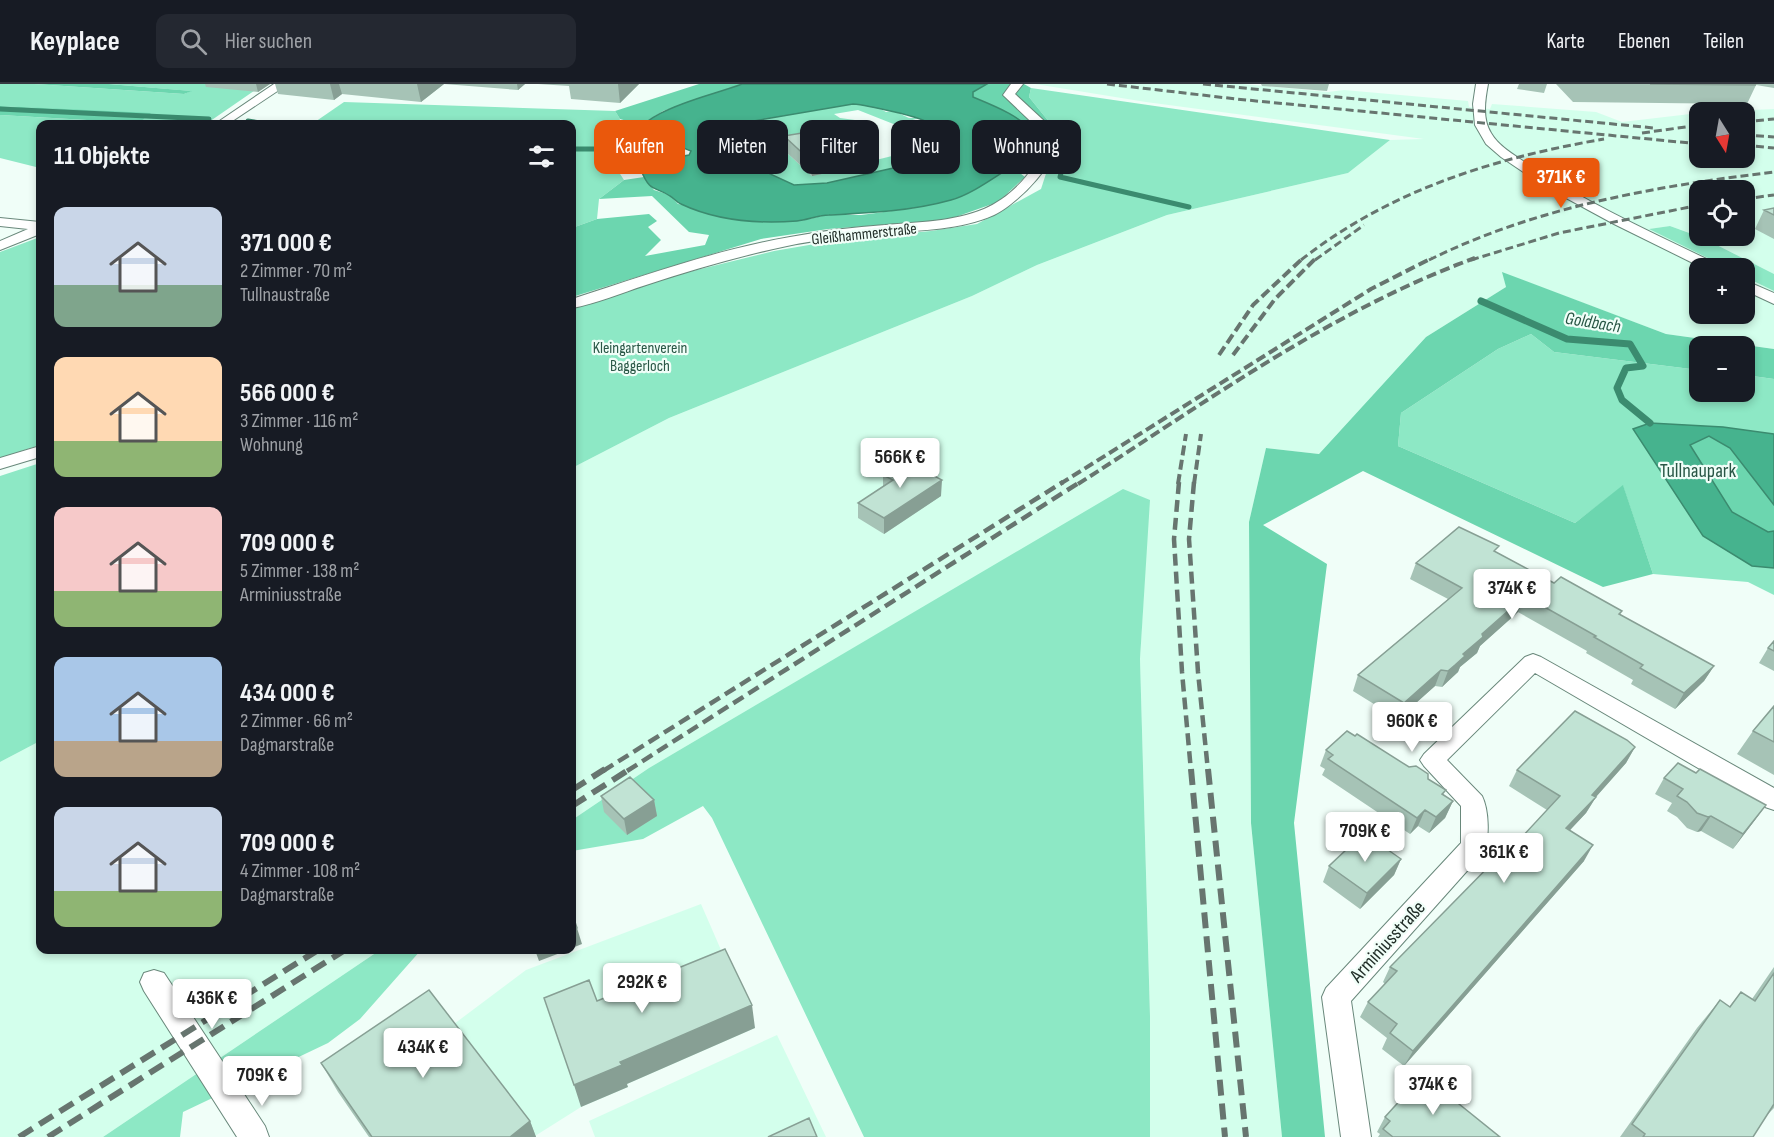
<!DOCTYPE html>
<html lang="de">
<head>
<meta charset="utf-8">
<style>
  :root { --surface:#171b24; --page:#242831; --text:#f1f3f6; --muted:#9ea1a6; --line:#363941; --accent:#ea580c }
  body { margin:0; font-family:"Sofia Sans Condensed",sans-serif; background:var(--page); color:var(--text); height:100vh; display:flex; flex-direction:column; font-size:22px; white-space:nowrap }
  * { box-sizing:border-box; margin:0 }
  p { font-size:20px; color:var(--muted) }
  .icon { flex:none; width:33px; height:33px; fill:none; stroke:currentColor; stroke-width:2; stroke-linecap:round; stroke-linejoin:round }
  .map { position:relative; flex:1; overflow:hidden }
  .side { position:absolute; left:36px; top:36px; width:540px; height:834px; display:flex; flex-direction:column; background:var(--surface); border-radius:12px; box-shadow:0 3px 9px #0003 }
  .side>* { flex:none }
  .guide { position:absolute; left:594px; top:36px; width:570px; height:54px; display:flex; gap:12px }
  .needle { width:39px; rotate:169deg }
  .controls { position:absolute; left:1689px; top:18px; display:grid; gap:12px }
  .controls a { display:grid; place-items:center; width:66px; height:66px; border-radius:12px; background:var(--surface); box-shadow:0 3px 9px #0003; font-size:30px }
  .price { position:absolute; translate:-50% -51px; padding:0 14px; border-radius:6px; background:#fff; color:#222; font-size:20px; line-height:39px; filter:drop-shadow(0 2px 3px #0008) }
  .price::after { content:''; position:absolute; left:50%; top:36px; width:18px; height:14px; margin-left:-9px; background:inherit; clip-path:polygon(0 0,100% 0,50% 100%) }
  .price.current { background:var(--accent); color:#fff }
  ul { padding:0; list-style:none }
  li { display:flex; align-items:center; gap:18px; height:150px; padding:0 18px }
  li span { display:grid; place-items:center; flex:none; width:168px; height:120px; border-radius:12px; color:#555 }
  li>.icon { margin-inline-start:auto }
  span .icon { width:72px; height:72px; fill:#fffc; stroke-width:1 }
  li b { font-size:26px }
  h2 { display:flex; justify-content:space-between; align-items:center; height:72px; padding:0 18px; font-size:26px }
  .chip { padding:0 21px; border-radius:12px; background:var(--surface); box-shadow:0 3px 9px #0003; font-size:21px; line-height:54px }
  .chip.current { background:var(--accent); color:#fff }
  header { display:flex; align-items:center; gap:36px; box-sizing:border-box; height:84px; padding:0 30px; background:var(--surface); border-bottom:2px solid var(--line) }
  header strong { font-size:28px }
  nav { display:flex; gap:33px; margin-inline-start:auto; font-size:21px }
  .search { width:420px; height:54px; background:var(--page); display:flex; align-items:center; gap:15px; box-sizing:border-box; padding:0 21px; border-radius:12px; color:var(--muted); font-size:22px }
  .map>svg:first-child { display:block }
</style>
</head>
<body>
<header>
<strong>Keyplace</strong>
<div class="search"><svg class="icon" aria-label="search" viewBox="0 0 24 24"><circle cx="10" cy="10" r="6"/><path d="M15 15l6 6"/></svg>Hier suchen</div>
<nav><a>Karte</a><a>Ebenen</a><a>Teilen</a></nav>
</header>
<div class="map">
<svg width="1774" height="1053" viewBox="0 0 1774 1053">
  <rect width="100%" height="100%" fill="#f0fef8"/>
  <!-- built -->
  <path fill="#d3ffec" fill-rule="evenodd" d="M1035,0H1244L1328,8L1344,6L1468,17L1469,23L1490,25L1492,20L1596,28L1622,38L1699,29L1700,74H1744V28H1708L1774,25V190L1703,154L1670,142L1650,145L1728,184H1700V230H1744L1745,193L1774,207V265L1666,250L1503,189L1506,203L1426,253L1319,370L1266,364L1249,438L1251,739L1282,1053H1150V932L1140,575L1149,416L1123,406L649,684L572,736V384L669,334L972,212L1037,181L1167,131L1348,89L1390,56L1424,55L1146,18ZM1700,106H1744V152H1700Z
    M40,657V866H380L103,1053H0V678Z
    M701,820L755,944L627,1000L628,1003L581,1023L535,1052L450,943L526,886Z
    M777,951L826,1053H595L589,1037Z"/>
  <!-- green -->
  <path fill="#8de8c5" d="M0,0H34L184,10L191,7L109,0H264L206,40H40V84L0,74V31L138,39L150,30L0,22Z
    M1031,4L1390,56L1348,89L1167,131L1037,181L972,212L669,334L572,384V223L660,195L774,167L838,156L931,147L977,140L1041,105L1054,65V44L1029,13Z
    M344,18L615,27L620,35L607,70L624,96L599,115L597,135L572,144V40H312Z
    M853,20L875,22L886,28L894,27L909,34H919L896,41L858,26L834,30L840,34L855,36L877,49L854,54L808,58L785,67L812,92L908,68L905,63L926,54L902,43L925,37L931,41L940,63L911,80L827,99L794,101L768,89L753,74L721,55L725,45L736,40Z
    M1670,142L1703,154L1774,190V207L1745,193L1744,184H1728L1649,145Z
    M40,153V361L0,374V168Z
    M1531,250L1554,268L1699,286L1700,308H1744L1745,291L1774,295V511L1748,498L1653,490L1623,402L1575,439L1398,362L1401,329L1498,265Z
    M40,379V657L0,678V392Z
    M1123,405L1150,416L1140,575L1150,932V1053H864L712,734L703,722L643,755L572,767V736L649,684Z
    M380,866H421L360,935L328,959L183,1028L180,1053H103Z"/>
  <!-- forest -->
  <path fill="#6cd6af" d="M34,0H109L192,7L184,10Z
    M699,0H742L663,27L641,41L620,35L615,27Z
    M987,0H1024L1031,4L1029,13L1054,44L1036,50C1018,31 997,23 973,13V8Z
    M0,22L151,29L139,39L0,31Z
    M1012,83L1025,93L998,118L947,136L828,145L761,155L572,213V144L597,135L649,130L657,137L648,143L661,156L645,172L705,161L709,151L689,148L652,112L599,115L624,96L644,93L654,106L670,111L678,120L800,137L826,131H861L914,124L994,93Z
    M1502,188L1666,250L1774,265V295L1745,291L1744,262H1700L1699,286L1554,268L1531,250L1498,265L1401,329L1398,362L1575,439L1623,401L1653,490L1603,503L1363,387L1263,441L1327,480L1294,739L1325,1053H1282L1251,739L1249,438L1266,364L1319,370L1426,253L1506,203Z
    M1709,352L1730,364L1774,421V447L1768,448L1732,428L1690,361Z"/>
  <!-- water -->
  <path fill="#46b38e" stroke="#3b8b6f" stroke-width="1.5" fill-rule="evenodd" d="M742,0H987L973,8V13C997,23 1018,31 1036,50L1022,73L1025,75L1020,83H1011C993,94 972,110 951,116C912,127 869,129 829,131C818,131 808,136 797,137C758,140 717,137 681,120C676,118 674,114 670,112C655,102 650,109 641,86L667,75L689,71L691,67C682,64 671,57 662,60C644,66 651,74 626,74L621,67C644,23 699,16 742,0ZM853,20C865,21 924,33 930,40C935,46 938,56 940,63L911,80L827,99L794,101L768,89L753,74L721,55L725,45L736,40Z
    M1650,339L1723,343L1774,350V421L1730,364L1709,352L1690,361L1732,428L1768,448L1774,447V484L1752,482L1703,452L1633,345Z"/>
  <g fill="none" stroke-linecap="round" stroke-linejoin="round">
    <!-- stream-far1 -->
    <path stroke="#3b8b6f" stroke-width="5" d="M0,25L209,35
      M248,37L266,40
      M572,65H621
      M1022,79L1062,85L1060,93L1189,123"/>
    <!-- stream -->
    <path stroke="#3b8b6f" stroke-width="7" d="M1481,217L1567,255L1630,260L1643,282L1626,284L1617,304L1622,316L1650,339"/>
    <!-- minor casing -->
    <g stroke="#69887b" stroke-width="2">
      <path id="minor" d="M274,0H288L228,40H215Z
        M1011,0H1023L1015,10L1055,47C1066,73 1016,121 994,131C960,146 923,146 886,149C853,152 819,155 787,162C739,172 692,186 646,201C621,209 596,220 572,224V215C643,192 716,166 790,153C822,147 854,143 885,141C918,138 953,138 984,125C1012,113 1042,82 1045,51L1003,11Z
        M1476,0H1488C1485,16 1482,34 1491,49C1499,63 1516,72 1529,81C1589,120 1655,150 1719,181L1721,184H1703L1614,140L1544,102L1501,73L1486,60L1475,41L1473,20Z
        M0,134L40,138V150L0,166V157L28,145L0,142Z
        M1744,196L1774,209V220L1744,206Z
        M40,362V373L0,385V374Z
        M1533,570L1541,573L1774,704V726L1765,723L1535,589L1447,676L1482,712C1489,726 1490,756 1483,769L1351,917L1371,1053H1341L1322,913L1326,904L1461,759V722L1424,682L1420,676L1424,670L1525,573Z
        M154,886L164,889L265,1042L269,1053H237L144,907L140,898L144,889Z"/>
    </g>
    <!-- minor -->
    <use href="#minor" fill="#fff" fill-rule="evenodd"/>
    <!-- rail-far3 -->
    <path stroke="#67756f" stroke-width="3" stroke-dasharray="8 4" stroke-linecap="butt" d="M1107,0L1236,15L1700,60
      M1203,0L1654,44
      M1744,38L1774,35
      M1642,49L1700,41
      M1744,51L1774,53
      M1744,61L1774,64
      M1744,115L1774,111
      M1301,176C1390,106 1494,74 1604,55
      M1315,176L1364,141
      M1429,176C1536,123 1656,102 1774,88
      M1471,176L1559,149L1700,121"/>
    <!-- rail-far2 -->
    <path stroke="#67756f" stroke-width="4" stroke-dasharray="10 4.5" stroke-linecap="butt" d="M1219,271L1253,221L1303,174
      M1233,271L1275,215L1316,174
      M1060,400L1371,205L1432,174
      M1078,400C1205,319 1332,226 1475,174
      M1178,400L1186,350
      M1194,400L1201,350"/>
    <!-- rail-far1 -->
    <path stroke="#67756f" stroke-width="4.5" stroke-dasharray="12 6" stroke-linecap="butt" d="M1179,398L1174,455L1182,588L1191,687
      M1194,398L1189,455L1198,588L1208,687
      M603,687L1063,398
      M627,687L1080,398"/>
    <!-- rail -->
    <path stroke="#67756f" stroke-width="6" stroke-dasharray="16 8" stroke-linecap="butt" d="M1191,685L1225,1053
      M1208,685L1246,1053
      M572,706L605,685
      M572,722L630,685
      M19,1053L318,866
      M48,1053L345,866"/>
  </g>
  <!-- wall -->
  <path fill="#a6c3b6" d="M205,0H270L258,8L206,3Z
    M275,0H525L518,6L444,0L421,18L342,10L334,16L278,10Z
    M538,0H639L620,19L571,15L569,2Z
    M1261,0H1329L1327,7L1262,2Z
    M1519,0H1547L1544,9L1517,5Z
    M1556,0H1774V4L1756,1L1747,20L1573,18Z
    M784,52L844,81H841V86L812,92L785,67Z
    M1774,124V155L1755,145L1764,126Z
    M883,391L941,412L884,450L858,434V419L883,402Z
    M1496,468L1554,499L1622,527L1620,531L1714,582L1704,597L1675,625L1631,600L1633,596L1586,569L1587,567L1518,528L1480,562L1477,569L1460,583L1458,588L1448,597L1442,603L1435,602L1398,635L1353,607L1358,591L1448,515L1410,495L1416,479Z
    M1774,557V587L1759,579L1768,564Z
    M1774,622V691L1737,670L1753,647Z
    M1635,663L1626,679L1596,713L1586,729L1570,746L1584,777L1404,982L1382,965L1387,954L1360,933L1368,918L1385,900L1383,898L1390,883L1508,768L1547,726L1509,702L1517,686Z
    M1326,666L1428,695L1446,706L1443,711L1453,717L1445,734L1429,749L1418,742L1410,750L1322,691L1325,685L1320,682Z
    M1696,689L1766,721L1733,765L1701,747L1697,748L1687,744L1677,733L1667,727L1672,719L1655,710L1664,694Z
    M601,712L654,716L657,732L627,751L604,728Z
    M1401,775L1394,791L1360,825L1323,798L1329,782Z
    M1774,883V1024L1767,1031L1753,1053H1620L1697,944L1720,916L1729,923L1741,908L1752,915Z
    M321,979L530,1037L536,1053H369L338,1008Z
    M1385,1033L1500,1053H1378L1380,1050L1377,1048Z"/>
  <!-- shaded-wall -->
  <path fill="#879f94" d="M256,0H270L258,8Z
    M330,0H339L342,10L334,16Z
    M417,0H444L421,18Z
    M517,0H525L518,6Z
    M618,0H639L620,19Z
    M843,66L844,81H841V86L812,92L811,77L836,67Z
    M942,396L941,412L884,450V434Z
    M1525,512L1518,528L1480,562L1477,569L1460,583L1458,588L1442,603L1448,587L1463,570L1482,550Z
    M1714,582L1704,597L1675,625L1684,609Z
    M1441,586L1435,602L1398,635L1404,619Z
    M1635,663L1626,679L1594,715L1596,713L1586,729L1557,760L1566,744L1592,711Z
    M654,716L657,732L627,751L624,735Z
    M1453,717L1445,734L1429,749L1436,733Z
    M1766,721L1755,736L1733,765L1743,750Z
    M1425,726L1418,742L1410,750L1417,734Z
    M1711,732L1701,747L1697,748L1708,733Z
    M1593,761L1584,777L1404,982L1413,967Z
    M1401,775L1394,791L1360,825L1367,809Z
    M577,844L582,860L572,864V847Z
    M535,866H568L539,877Z
    M752,921L755,944L627,1000L628,1003L581,1023L574,1001L620,978Z
    M530,1037L536,1053H510Z"/>
  <!-- building -->
  <path fill="#c1e3d4" stroke="#879f94" stroke-width="1.5" d="M1650,0H1754L1756,1Z
    M820,46L843,66L836,67L840,71L811,77L784,52Z
    M1774,124V131L1764,126Z
    M906,377L942,396L884,434L858,419L893,396L883,391Z
    M1459,443L1499,462L1494,467L1554,499L1561,493L1622,527L1619,530L1714,582L1684,609L1640,584L1643,581L1594,553L1596,552L1525,512L1482,550L1483,553L1463,570L1465,572L1455,581L1448,587L1441,586L1404,619L1358,591L1462,504L1416,479Z
    M1774,557V567L1768,564Z
    M1774,622V658L1753,647Z
    M1575,627L1627,656L1635,663L1592,711L1596,713L1566,744L1593,761L1413,967L1390,949L1397,940L1368,918L1397,887L1390,883L1505,766L1508,768L1560,712L1517,686Z
    M1347,647L1355,652L1357,650L1409,683L1416,682L1428,690V695L1446,706L1442,710L1453,717L1436,733L1425,726L1417,734L1328,675L1333,671L1326,666Z
    M1678,679L1696,689L1700,685L1766,721L1743,750L1711,732L1708,733L1697,729L1687,718L1677,712L1683,705L1664,694Z
    M630,693L654,716L624,735L601,712Z
    M1364,749L1401,775L1367,809L1329,782Z
    M572,829L577,844L572,847Z
    M725,865L752,921L620,978L622,981L574,1001L544,914L589,896L597,917Z
    M1774,889V1020L1753,1053H1643L1645,1050L1632,1040L1720,916L1730,923L1741,908L1755,917Z
    M429,906L530,1037L510,1053H372L321,979Z
    M1423,991L1500,1053H1393L1383,1045L1390,1037L1385,1033Z
    M809,1034L817,1053H768Z"/>
  <g text-anchor="middle" stroke-width="4.5" stroke-linejoin="round" paint-order="stroke">
    <!-- far-street labels -->
    <g font-size="16" fill="#212e28" stroke="#f0fef8">
      <text transform="translate(864 149) rotate(-6)" y="6">Gleißhammerstraße</text>
    </g>
    <!-- far-park labels -->
    <g font-size="16" fill="#295746" stroke="#f0fef8">
      <text x="640" y="269">Kleingartenverein<tspan x="640" dy="18">Baggerloch</tspan></text>
    </g>
    <!-- far-water labels -->
    <g font-size="18" font-style="italic" fill="#275544" stroke="#f0fef8">
      <text transform="translate(1593 238) rotate(9)" y="6">Goldbach</text>
    </g>
    <!-- park labels -->
    <g font-size="20" fill="#295746" stroke="#f0fef8">
      <text x="1698" y="393">Tullnaupark</text>
    </g>
    <!-- street labels -->
    <g font-size="20" fill="#212e28" stroke="#f0fef8">
      <text transform="translate(1387 857) rotate(-48)" y="7">Arminiusstraße</text>
    </g>
  </g>
</svg>
<div class="controls">
<a><svg class="needle" viewBox="-14 -14 28 28"><path d="M0-13l5 13h-10z" fill="#e53935"/><path d="M0 13l5-13h-10z" fill="#9ea1a6"/></svg></a>
<a><svg class="icon" aria-label="locate" viewBox="0 0 24 24"><circle cx="12" cy="12" r="6"/><path d="M12 2v4M12 18v4M2 12h4M18 12h4"/></svg></a>
<a>+</a>
<a>−</a>
</div>
<b class="price current" style="left:1561px;top:125px">371K €</b>
<b class="price" style="left:900px;top:405px">566K €</b>
<b class="price" style="left:1512px;top:536px">374K €</b>
<b class="price" style="left:1412px;top:669px">960K €</b>
<b class="price" style="left:1365px;top:779px">709K €</b>
<b class="price" style="left:1504px;top:800px">361K €</b>
<b class="price" style="left:642px;top:930px">292K €</b>
<b class="price" style="left:212px;top:946px">436K €</b>
<b class="price" style="left:423px;top:995px">434K €</b>
<b class="price" style="left:262px;top:1023px">709K €</b>
<b class="price" style="left:1433px;top:1032px">374K €</b>
<div class="guide">
<a class="chip current">Kaufen</a>
<a class="chip">Mieten</a>
<a class="chip">Filter</a>
<a class="chip">Neu</a>
<a class="chip">Wohnung</a>
</div>
<section class="side">
<h2>11 Objekte<svg class="icon" aria-label="filters" viewBox="0 0 24 24"><path d="M4 7h16M4 17h16"/><circle cx="9" cy="7" r="2"/><circle cx="15" cy="17" r="2"/></svg></h2>
<ul>
<li><span style="background:linear-gradient(#c9d6e8 65%,#7fa58c 0)"><svg class="icon" aria-label="home" viewBox="0 0 24 24"><path d="M3 11l9-7 9 7M6 9v11h12V9"/></svg></span><div><b>371 000 €</b><p>2 Zimmer · 70 m²</p><p>Tullnaustraße</p></div></li>
<li><span style="background:linear-gradient(#ffd9b3 70%,#8fb573 0)"><svg class="icon" aria-label="home" viewBox="0 0 24 24"><path d="M3 11l9-7 9 7M6 9v11h12V9"/></svg></span><div><b>566 000 €</b><p>3 Zimmer · 116 m²</p><p>Wohnung</p></div></li>
<li><span style="background:linear-gradient(#f6c9c9 70%,#8fb573 0)"><svg class="icon" aria-label="home" viewBox="0 0 24 24"><path d="M3 11l9-7 9 7M6 9v11h12V9"/></svg></span><div><b>709 000 €</b><p>5 Zimmer · 138 m²</p><p>Arminiusstraße</p></div></li>
<li><span style="background:linear-gradient(#a9c7e8 70%,#b9a48a 0)"><svg class="icon" aria-label="home" viewBox="0 0 24 24"><path d="M3 11l9-7 9 7M6 9v11h12V9"/></svg></span><div><b>434 000 €</b><p>2 Zimmer · 66 m²</p><p>Dagmarstraße</p></div></li>
<li><span style="background:linear-gradient(#c9d6e8 70%,#8fb573 0)"><svg class="icon" aria-label="home" viewBox="0 0 24 24"><path d="M3 11l9-7 9 7M6 9v11h12V9"/></svg></span><div><b>709 000 €</b><p>4 Zimmer · 108 m²</p><p>Dagmarstraße</p></div></li>
</ul>
</section>
</div>
</body>
</html>
